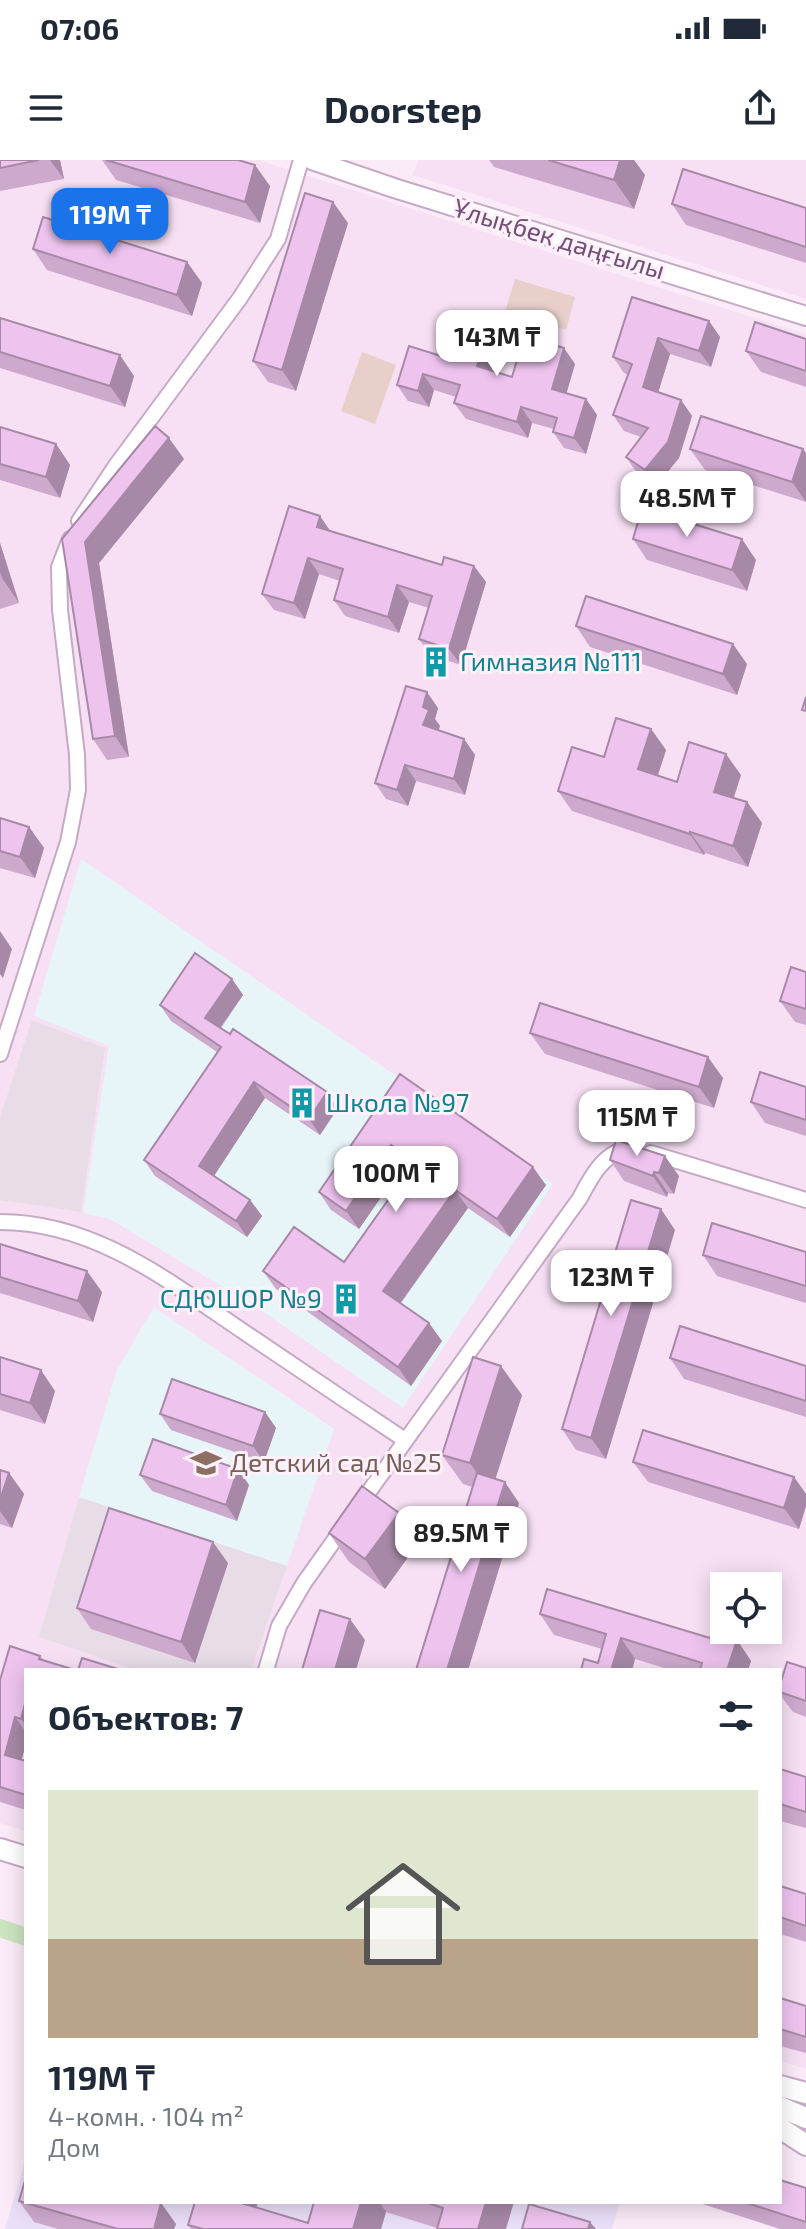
<!DOCTYPE html>
<html lang="ru">
<head>
<meta charset="utf-8">
<style>
  :root { --surface:#fff; --page:#f2f2f3; --text:#1f2937; --muted:#747a83; --line:#e0e1e3; --accent:#1a73e8 }
  body { margin:0; font-family:"Exo 2",sans-serif; background:var(--page); color:var(--text); height:100vh; display:flex; flex-direction:column; font-size:30px; white-space:nowrap }
  * { box-sizing:border-box; margin:0 }
  p { font-size:26px; color:var(--muted) }
  .icon { flex:none; width:44px; height:44px; fill:none; stroke:currentColor; stroke-width:2; stroke-linecap:round; stroke-linejoin:round }
  .map { position:relative; flex:1; overflow:hidden }
  .sheet { position:absolute; left:24px; top:1508px; width:758px; height:536px; display:flex; flex-direction:column; background:var(--surface); border-radius:0px; box-shadow:0 4px 20px #0003 }
  .sheet>* { flex:none }
  .fabs { position:absolute; left:710px; top:1412px; display:grid; gap:16px }
  .fabs a { display:grid; place-items:center; width:72px; height:72px; border-radius:0px; background:var(--surface); box-shadow:0 4px 20px #0003; font-size:40px }
  .price { position:absolute; translate:-50% -68px; padding:0 18px; border-radius:16px; background:#fff; color:#222; font-size:26px; line-height:52px; filter:drop-shadow(0 2px 4px #0008) }
  .price::after { content:''; position:absolute; left:50%; top:48px; width:24px; height:18px; margin-left:-12px; background:inherit; clip-path:polygon(0 0,100% 0,50% 100%) }
  .price.current { background:var(--accent); color:#fff }
  ul { padding:0; list-style:none }
  li { display:grid; align-content:center; gap:16px; height:424px; padding:0 24px }
  li+li { border-top:2px solid var(--line) }
  li span { display:grid; place-items:center; height:248px; border-radius:0px; color:#555 }
  li>.icon { margin-inline-start:auto }
  span .icon { width:144px; height:144px; fill:#fffc; stroke-width:1 }
  li b { font-size:34px }
  h2 { display:flex; justify-content:space-between; align-items:center; height:96px; padding:0 24px; font-size:34px }
  .status { display:flex; justify-content:space-between; align-items:center; height:56px; padding:0 40px; background:var(--surface); direction:ltr }
  .status svg { height:22px; fill:currentColor }
  header { display:flex; justify-content:space-between; align-items:center; height:104px; padding:0 24px; background:var(--surface); font-size:36px; font-weight:700 }
  .map>svg:first-child { display:block }
</style>
</head>
<body>
<div class="status"><b>07:06</b><svg viewBox="0 0 49 12"><path d="M0 12V9h3v3zM5 12V6h3v6zM10 12V3h3v9zM15 12V0h3v12zM26 1h20v11H26zM47 4h2v5h-2z"/></svg></div>
<header><svg class="icon" aria-label="menu" viewBox="0 0 24 24"><path d="M4 6h16M4 12h16M4 18h16"/></svg>Doorstep<svg class="icon" aria-label="share" viewBox="0 0 24 24"><path d="M12 15V3M7 8l5-5 5 5M5 13v7h14v-7"/></svg></header>
<div class="map">
<svg width="806" height="2069" viewBox="0 0 806 2069">
  <rect width="100%" height="100%" fill="#fbebf8"/>
  <!-- residential -->
  <path fill="#f7e0f4" fill-rule="evenodd" d="M0,0H258L806,174V1909L780,1901V1510H26V1671L0,1663ZM724,1426H768V1470H724Z
    M419,0H806V139L412,15Z"/>
  <!-- industrial -->
  <path fill="#e8dde7" d="M32,860L105,888L81,1052L0,1040V957Z
    M79,1337L287,1406L251,1510H136L39,1477Z"/>
  <!-- education -->
  <path fill="#e7f4f8" d="M81,699L553,1024L403,1248L256,1147L110,1059L83,1053L109,886L34,856Z
    M154,1147L334,1269L287,1406L79,1337L117,1210Z"/>
  <!-- medical -->
  <path fill="#eadff8" d="M26,1998V2042H620L612,2069H5Z"/>
  <!-- green -->
  <path fill="#e8cfca" d="M515,119L575,137L566,170L505,152Z
    M362,192L396,205L375,264L341,251Z"/>
  <g fill="none" stroke-linecap="round" stroke-linejoin="round">
    <!-- canal -->
    <path stroke="#cae4c0" stroke-width="18" d="M0,1768L26,1777"/>
    <!-- minor casing -->
    <g stroke="#c5a9c5" stroke-width="18">
      <path id="minor" d="M79,361L117,304L240,138L278,79L301,0
        M0,894L68,682L78,630L77,595L60,450L59,407L70,379
        M651,993L806,1040
        M0,1062C96,1062 171,1123 247,1174C300,1210 352,1245 405,1280
        M360,1344L580,1038C590,1019 603,993 627,989
        M266,1510L279,1466L304,1423L343,1368"/>
    </g>
    <!-- tertiary casing -->
    <g stroke="#c5a9c5" stroke-width="22">
      <path id="tertiary" d="M312,0L394,28L806,156"/>
    </g>
    <!-- secondary casing -->
    <g stroke="#c8a8c8" stroke-width="24">
      <path id="secondary" d="M0,1689L26,1697
        M780,1926L806,1933
        M780,1947L806,1958
        M780,1968L806,1985"/>
    </g>
    <!-- minor -->
    <use href="#minor" stroke="#fff" stroke-width="14"/>
    <!-- tertiary -->
    <use href="#tertiary" stroke="#fff" stroke-width="18"/>
    <!-- secondary -->
    <use href="#secondary" stroke="#fff" stroke-width="20"/>
  </g>
  <!-- wall -->
  <path fill="#cda9ce" d="M0,0H60L64,19L0,31Z
    M102,0H238L270,26L260,63L116,20Z
    M489,0H634L645,15L634,49L494,7Z
    M672,44L806,48V103L686,65Z
    M348,63L296,231L268,222L253,201Z
    M33,89L187,102L202,123L192,156L47,110Z
    M632,137L709,161L720,177L711,207L670,194L658,232L681,240L692,256L679,298L656,326L637,313L626,297L641,277L624,271L613,255L628,215L624,213L613,197Z
    M0,158L134,216L125,247L0,208Z
    M806,179V227L761,212L746,191Z
    M499,184L491,210L512,217L575,204L566,234L586,239L597,255L586,294L564,288L553,272L554,269L532,263L528,278L466,259L454,243L456,237L434,230L429,247L408,241L397,225L441,196Z
    M0,267L56,284L70,305L60,338L0,320Z
    M690,289H803L806,293V342L705,310Z
    M184,299L99,403L129,597L107,600L93,579L62,379Z
    M331,372L442,405L474,406L486,422L461,505L430,495L419,479L429,448L409,442L399,473L345,456L334,440L340,421L319,414L305,459L274,450L262,434Z
    M633,379L756,400L747,431L647,400Z
    M0,383L19,443L0,449Z
    M576,466L747,504L737,535L590,487Z
    M438,548L435,559L440,566L438,570L464,579L475,595L465,635L416,621L408,646L386,639L375,623Z
    M651,569L666,590L658,615L677,622L741,615L733,638L747,642L762,663L748,707L705,693L704,695L572,651L558,631L604,597Z
    M0,658L29,667L44,688L35,718L0,708Z
    M806,812V865L795,862L780,841Z
    M232,819L243,835L221,868L338,948L320,975L265,938L214,1016L250,1040L262,1056L247,1077L155,1016L144,1000L217,892L171,861L160,845Z
    M530,873L723,918L714,948L545,894Z
    M400,914L546,1025L510,1077L468,1048L401,1143L442,1181L411,1226L276,1129L263,1111L344,1102L411,1008L404,1004L359,1069L331,1050L319,1032Z
    M806,927V976L765,963L751,942Z
    M610,1000L679,1016L674,1034L668,1033L667,1037L624,1021Z
    M675,1070L606,1299L576,1290L562,1269Z
    M0,1084L102,1132L93,1162L0,1133Z
    M806,1092V1143L717,1116L703,1095Z
    M0,1197L55,1231L45,1264L0,1250Z
    M670,1198L806,1206V1257L684,1219Z
    M522,1235L495,1319L519,1343L468,1510H416L472,1327L463,1324L442,1295Z
    M265,1252L276,1268L264,1302L171,1270L160,1254Z
    M633,1302L794,1317L806,1334V1346L799,1369L648,1322Z
    M238,1309L249,1325L237,1361L152,1331L140,1315Z
    M0,1310L9,1313L24,1334L12,1368L0,1364Z
    M329,1373L419,1382L385,1429L349,1402Z
    M228,1403L195,1503L91,1469L77,1448Z
    M540,1454L710,1478L737,1480L751,1501L748,1510H671L635,1499L632,1510H581L598,1503L602,1489L554,1475Z
    M40,1496L44,1500L26,1510V1584L21,1600L26,1601V1650L0,1642V1520Z
    M806,1508V1557L793,1552L780,1535V1525Z
    M780,1609L806,1617V1668L780,1661Z
    M780,1726L806,1734V1782L780,1774Z
    M780,1838L806,1846V1893L780,1886Z
    M806,2028V2069H780L696,2042H780Z
    M19,2041L161,2043L176,2064L174,2069H58L34,2062Z
    M195,2042H258L256,2048L308,2063L314,2042L514,2043L437,2068L386,2052L381,2069H191L188,2065Z"/>
  <!-- shaded-wall -->
  <path fill="#a789a7" d="M50,0H60L64,19Z
    M620,0H634L645,15L634,49L614,20Z
    M255,5L270,26L260,63L245,42Z
    M333,42L348,63L296,231L282,210Z
    M187,102L202,123L192,156L177,135Z
    M709,161L720,177L711,207L699,191Z
    M488,168L499,184L488,222L477,206Z
    M658,178L670,194L655,243L643,227Z
    M564,188L575,204L563,245L552,229Z
    M120,195L134,216L125,247L110,226Z
    M423,214L434,230L429,247L418,231Z
    M586,239L597,255L586,294L574,278Z
    M681,240L692,256L679,298L656,326L645,310Z
    M521,247L532,263L528,278L517,262Z
    M169,278L184,299L99,403L129,597L115,576L85,382Z
    M56,284L70,305L60,338L46,317Z
    M803,289L806,293V342L792,322Z
    M320,356L331,372L317,367Z
    M742,379L756,400L747,431L732,410Z
    M0,383L19,443L2,418L0,412Z
    M308,398L319,414L305,459L294,443Z
    M474,406L486,422L461,505L449,489Z
    M397,425L409,442L399,473L388,457Z
    M733,484L747,504L737,535L723,514Z
    M427,532L438,548L435,559L440,566L435,581L423,565V547Z
    M651,569L666,590L653,630L638,609Z
    M464,579L475,595L465,635L454,619Z
    M726,594L741,615L729,653L714,632Z
    M405,605L416,621L408,646L397,630Z
    M747,642L762,663L748,707L733,686Z
    M29,667L44,688L35,718L20,697Z
    M690,672L705,693L704,695L690,674Z
    M0,771L12,789L3,818L0,814Z
    M232,819L243,835L216,874L205,858Z
    M708,897L723,918L714,948L699,927Z
    M254,922L265,938L210,1022L199,1006Z
    M327,932L338,948L320,975L309,959Z
    M391,985L404,1004L359,1069L346,1051Z
    M665,996L679,1016L674,1034L659,1013Z
    M533,1007L546,1025L510,1077L497,1059Z
    M654,1012L668,1033L667,1037L653,1016Z
    M455,1030L468,1048L396,1149L383,1131Z
    M250,1040L262,1056L247,1077L236,1061Z
    M661,1049L675,1070L606,1299L591,1278Z
    M87,1111L102,1132L93,1162L78,1141Z
    M429,1163L442,1181L411,1226L398,1207Z
    M501,1206L522,1235L491,1333L470,1303Z
    M41,1210L55,1231L45,1264L30,1243Z
    M265,1252L276,1268L264,1302L253,1286Z
    M238,1309L249,1325L237,1361L226,1345Z
    M9,1313L24,1334L12,1368L0,1351V1340Z
    M794,1317L806,1334V1346L799,1369L784,1348Z
    M505,1322L519,1343L468,1510H447Z
    M399,1353L419,1382L385,1429L365,1399Z
    M213,1382L228,1403L195,1503L181,1482Z
    M350,1459L365,1480L356,1510H335Z
    M621,1478L635,1499L632,1510H614L612,1507Z
    M737,1480L751,1501L748,1510H727Z
    M26,1540V1566L21,1559Z
    M15,1557L26,1572V1584L18,1613L5,1595Z
    M232,2042H258L250,2068Z
    M361,2042H379L386,2052L381,2069H353Z
    M486,2042H514L506,2069H478Z
    M161,2043L176,2064L174,2069H154Z
    M590,2062L596,2069H588Z"/>
  <!-- building -->
  <path fill="#eec4ef" stroke="#a789a7" stroke-width="2" d="M0,0H39L0,8Z
    M106,0H238L255,5L245,42Z
    M548,0H620L614,20Z
    M683,9L806,48V87L672,44Z
    M305,33L333,42L282,210L253,201Z
    M43,57L187,102L177,135L33,89Z
    M632,137L709,161L699,191L658,178L643,227L681,240L668,282L645,310L626,297L648,268L613,255L632,204L613,197Z
    M453,157L488,168L477,206L512,217L524,176L564,188L552,229L586,239L574,278L553,272L557,258L521,247L517,262L454,243L460,225L423,214L418,231L397,225L409,186L441,196Z
    M0,158L120,195L110,226L0,192Z
    M755,162L806,179V211L746,191Z
    M701,256L803,289L792,322L690,289Z
    M155,266L169,278L85,382L115,576L93,579L62,379Z
    M0,267L56,284L46,317L0,304Z
    M289,346L320,356L317,367L442,405L444,397L474,406L449,489L419,479L432,436L397,425L388,457L334,440L343,409L308,398L294,443L262,434Z
    M642,348L742,379L732,410L633,379Z
    M586,436L733,484L723,514L576,466Z
    M406,526L427,532L423,547L429,550L423,565L464,579L454,619L405,605L397,630L375,623Z
    M806,537V551L802,550Z
    M616,558L651,569L638,609L677,622L689,582L726,594L714,632L747,642L733,686L690,672V674L558,631L572,587L604,597Z
    M0,658L29,667L20,697L0,691Z
    M195,793L232,819L205,858L230,874L233,869L327,932L309,959L254,922L199,1006L250,1040L236,1061L144,1000L221,887L160,845Z
    M791,807L806,812V849L780,841Z
    M540,843L708,897L699,927L530,873Z
    M760,912L806,927V960L751,942Z
    M400,914L533,1007L497,1059L455,1030L383,1131L429,1163L398,1207L263,1111L294,1067L344,1102L415,1002L391,985L346,1051L319,1032Z
    M616,980L665,996L659,1013L654,1012L653,1016L610,1000Z
    M631,1040L661,1049L591,1278L562,1269Z
    M712,1063L806,1092V1126L703,1095Z
    M0,1084L87,1111L78,1141L0,1117Z
    M680,1166L806,1206V1241L670,1198Z
    M0,1197L41,1210L30,1243L0,1234Z
    M473,1197L501,1206L470,1303L442,1295Z
    M172,1219L265,1252L253,1286L160,1254Z
    M643,1270L794,1317L784,1348L633,1302Z
    M153,1279L238,1309L226,1345L140,1315Z
    M0,1310L9,1313L0,1340Z
    M477,1313L505,1322L447,1510H416Z
    M362,1326L399,1353L365,1399L329,1373Z
    M109,1348L213,1382L181,1482L77,1448Z
    M547,1429L710,1478L712,1472L737,1480L727,1510H700L702,1503L621,1478L612,1507L621,1510H581L584,1499L598,1503L606,1474L540,1454Z
    M320,1450L350,1459L335,1510H302Z
    M10,1486L40,1496L39,1499L75,1510H26V1540L21,1559L15,1557L5,1595L26,1601V1635L0,1627V1520Z
    M82,1498L121,1510H78Z
    M787,1502L806,1508V1541L780,1532V1525Z
    M780,1609L806,1617V1652L780,1644Z
    M780,1726L806,1734V1766L780,1757Z
    M780,1838L806,1846V1877L780,1869Z
    M26,2017V2042L161,2043L154,2069H118L19,2041Z
    M780,2020L806,2028V2062L744,2042H780Z
    M195,2042H238L308,2063L314,2042H361L353,2069H203L188,2065Z
    M425,2042H486L478,2069H437L443,2048Z
    M529,2044L590,2062L588,2069H522Z"/>
  <!-- icons -->
  <defs>
    <g id="building-bare" transform="scale(2.4)"><path d="M-4-6H4V6H1V3H-1V6H-4ZM-2.5-4.3h1.7v1.8h-1.7ZM.8-4.3h1.7v1.8H.8ZM-2.5-1h1.7V.8h-1.7ZM.8-1h1.7V.8H.8Z" fill="#0f9aa8" stroke="#fef1fb" stroke-width="2.5" paint-order="stroke"/></g>
    <g id="school-bare" transform="scale(2.4)"><path d="M0-5L7-2L0 1L-7-2ZM-4 1L0 2.5L4 1V4Q0 6-4 4Z" fill="#8d6e63" stroke="#fef1fb" stroke-width="2.5" paint-order="stroke"/></g>
  </defs>
  <g fill-rule="evenodd">
    <use href="#building-bare" x="436" y="502"/>
    <use href="#building-bare" x="302" y="943"/>
    <use href="#building-bare" x="346" y="1139"/>
    <use href="#school-bare" x="206" y="1303"/>
  </g>
  <g text-anchor="middle" stroke-width="6" stroke-linejoin="round" paint-order="stroke">
    <!-- street labels -->
    <g font-size="26" fill="#724f75" stroke="#fef1fb">
      <text transform="translate(559 79) rotate(17)" y="9">Ұлықбек даңғылы</text>
    </g>
    <!-- culture labels -->
    <g font-size="26" fill="#0d838f" stroke="#fef1fb" text-anchor="start">
      <text x="460" y="511">Гимназия №111</text>
      <text x="326" y="952">Школа №97</text>
      <text x="322" y="1148" text-anchor="end">СДЮШОР №9</text>
    </g>
    <!-- education labels -->
    <g font-size="26" fill="#785e54" stroke="#fef1fb" text-anchor="start">
      <text x="230" y="1312">Детский сад №25</text>
    </g>
  </g>
</svg>
<div class="fabs">
<a><svg class="icon" aria-label="locate" viewBox="0 0 24 24"><circle cx="12" cy="12" r="6"/><path d="M12 2v4M12 18v4M2 12h4M18 12h4"/></svg></a>
</div>
<b class="price current" style="left:110px;top:96px">119M ₸</b>
<b class="price" style="left:497px;top:218px">143M ₸</b>
<b class="price" style="left:687px;top:379px">48.5M ₸</b>
<b class="price" style="left:637px;top:998px">115M ₸</b>
<b class="price" style="left:396px;top:1054px">100M ₸</b>
<b class="price" style="left:611px;top:1158px">123M ₸</b>
<b class="price" style="left:461px;top:1414px">89.5M ₸</b>
<section class="sheet">
<h2>Объектов: 7<svg class="icon" aria-label="filters" viewBox="0 0 24 24"><path d="M4 7h16M4 17h16"/><circle cx="9" cy="7" r="2"/><circle cx="15" cy="17" r="2"/></svg></h2>
<ul>
<li><span style="background:linear-gradient(#dfe7d0 60%,#b9a48a 0)"><svg class="icon" aria-label="home" viewBox="0 0 24 24"><path d="M3 11l9-7 9 7M6 9v11h12V9"/></svg></span><div><b>119M ₸</b><p>4-комн. · 104 m²</p><p>Дом</p></div></li>
</ul>
</section>
</div>
</body>
</html>
